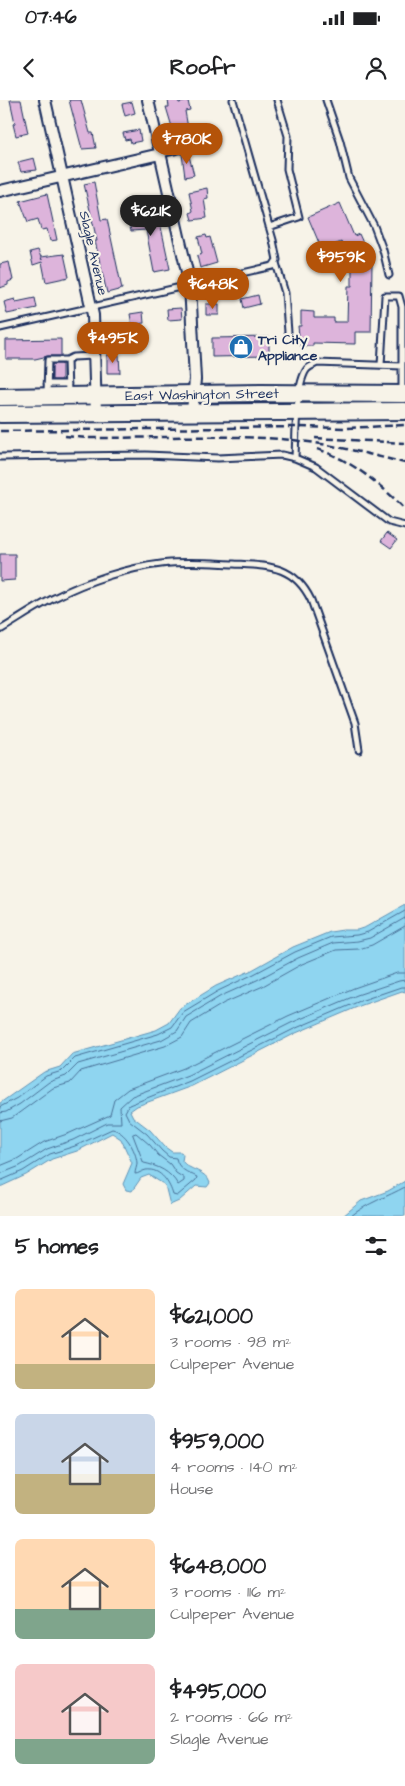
<!DOCTYPE html>
<html lang="en">
<head>
<meta charset="utf-8">
<style>
  :root { --surface:#fff; --page:#f2f2f2; --text:#202124; --muted:#757577; --accent:#b45309 }
  body { margin:0; font-family:"Architects Daughter",sans-serif; background:var(--page); color:var(--text); height:100vh; display:flex; flex-direction:column; font-size:19px; white-space:nowrap }
  * { box-sizing:border-box; margin:0 }
  p { font-size:16px; color:var(--muted) }
  .icon { flex:none; width:28px; height:28px; fill:none; stroke:currentColor; stroke-width:2; stroke-linecap:round; stroke-linejoin:round }
  .map { position:relative; height:1116px; overflow:hidden }
  .side { display:flex; flex-direction:column; background:var(--surface); flex:1 }
  .side>* { flex:none }
  .price { position:absolute; translate:-50% -42px; padding:0 11px; border-radius:18px; background:var(--accent); color:#fff; font-size:16px; line-height:32px; filter:drop-shadow(0 1px 2px #0008) }
  .price::after { content:''; position:absolute; left:50%; top:30px; width:15px; height:11px; margin-left:-8px; background:inherit; clip-path:polygon(0 0,100% 0,50% 100%) }
  .price.selected { background:#222; color:#fff }
  ul { padding:0; list-style:none }
  li { display:flex; align-items:center; gap:15px; height:125px; padding:0 15px }
  li span { display:grid; place-items:center; flex:none; width:140px; height:100px; border-radius:8px; color:#555 }
  li>.icon { margin-inline-start:auto }
  span .icon { width:60px; height:60px; fill:#fffc; stroke-width:1 }
  li b { font-size:21px }
  h2 { display:flex; justify-content:space-between; align-items:center; height:60px; padding:0 15px; font-size:21px }
  .status { display:flex; justify-content:space-between; align-items:center; height:35px; padding:0 25px; background:var(--surface); direction:ltr }
  .status svg { height:14px; fill:currentColor }
  header { display:flex; justify-content:space-between; align-items:center; height:65px; padding:0 15px; background:var(--surface); font-size:22px; font-weight:800 }
  .map>svg:first-child { display:block }
</style>
</head>
<body>
<div class="status"><b>07:46</b><svg viewBox="0 0 49 12"><path d="M0 12V9h3v3zM5 12V6h3v6zM10 12V3h3v9zM15 12V0h3v12zM26 1h20v11H26zM47 4h2v5h-2z"/></svg></div>
<header><svg class="icon" aria-label="back" viewBox="0 0 24 24"><path d="M15 5l-7 7 7 7"/></svg>Roofr<svg class="icon" aria-label="person" viewBox="0 0 24 24"><circle cx="12" cy="8" r="4"/><path d="M4 21q1-7 8-7t8 7"/></svg></header>
<div class="map">
<svg width="405" height="1116" viewBox="0 0 405 1116">
  <rect width="100%" height="100%" fill="#f7f3e8"/>
  <filter id="ink" filterUnits="userSpaceOnUse"><feTurbulence type="fractalNoise" baseFrequency=".02" numOctaves="2"/><feDisplacementMap in="SourceGraphic" scale="10" xChannelSelector="R" yChannelSelector="G"/><feConvolveMatrix kernelMatrix="1 2 1 2 8 2 1 2 1" color-interpolation-filters="sRGB"/></filter>
  <g filter="url(#ink)">
    <!-- water -->
    <path fill="#8fd5f0" stroke="#6193b6" d="M405,805V892L402,891L362,905L296,933L192,986L137,1006L130,1011L133,1017L150,1030L165,1047L172,1052H181L183,1055L182,1061C189,1071 206,1070 210,1083L207,1087L196,1086L179,1101L170,1105L165,1085L149,1075L141,1078L132,1091L126,1090L123,1084L132,1063L121,1039L112,1033L77,1051L52,1059L26,1075L0,1087V1003L44,972L60,967L72,954L156,930L169,923L180,908L216,886L252,870L293,847L330,832L343,830H357L366,827Z
      M405,1081V1116H343L361,1101L388,1091Z"/>
    <g fill="none" stroke-linecap="round" stroke-linejoin="round">
      <!-- shore -->
      <path stroke="#497198" stroke-width="1" d="M0,1007L17,998L46,976L62,971L75,958L158,934L172,927L183,912L218,891L254,874L295,852L331,837L357,835L368,832L405,811
        M0,1013L6,1012L20,1004L49,982L66,976L78,964L161,940L177,931L186,917L221,896L257,880L298,858L333,843L358,841L370,838L405,818
        M0,1021L12,1018L53,988L70,983L81,971L165,946L182,937L191,923L224,903L261,887L302,864L336,850L359,849L372,845L405,826
        M133,1034L136,1033L150,1045L158,1055L170,1064L176,1073L184,1078V1081L178,1085C170,1071 158,1066 144,1063Z
        M0,1066L17,1059L44,1042L70,1033L110,1015L114,1000L128,989L184,968L288,916L354,888L397,873H405
        M0,1074L20,1066L47,1049L73,1040L107,1023H121L120,1007L132,996L188,975L291,923L357,895L399,881L405,880
        M0,1081L23,1071L50,1054L75,1046L112,1029C125,1031 136,1050 137,1063C137,1067 135,1070 135,1074C139,1074 141,1071 146,1070C161,1068 170,1084 173,1095L177,1096L196,1080L197,1077C187,1072 178,1069 176,1058L169,1057L162,1051L147,1034L129,1020L125,1012L129,1005L190,981L294,929L360,901L401,887H405
        M351,1116C367,1103 387,1097 405,1087"/>
    </g>
    <!-- building -->
    <path fill="#ddb4db" stroke="#1b2f5e" d="M10,0H21L28,33L16,36L13,24L15,23Z
      M69,0H81L90,33H93L96,48L82,49Z
      M168,0H178L179,3L188,1L190,10L185,11L189,34L175,37L166,7H169Z
      M132,2L135,13L125,16L122,4Z
      M139,30L141,41L131,43L130,39L125,40L123,33Z
      M188,52L194,75L185,77L182,54Z
      M34,58L37,70L21,72L18,62Z
      M94,82L101,120L107,119L122,189L107,193L95,141H97L84,84Z
      M207,88L208,98L204,99L207,118L192,120L190,113L193,111L189,92Z
      M47,94L57,140L50,141L47,129L41,130L38,119L28,122L20,101Z
      M340,103L354,136L359,134L372,163L371,232H355V244L313,243V246H300L298,226H301V211L314,212V218H334V222H347L348,186H352V167L341,142L322,150L308,117Z
      M133,106L136,119L161,113L163,120L161,121V127L170,169L154,172L146,130L131,131L125,107Z
      M206,135L207,138L210,137L217,163L200,168L197,156L202,154L198,137Z
      M38,150L42,160L41,157L64,154L69,177L46,182L42,162L33,165L31,157L30,152Z
      M9,162L13,180L8,182V185L0,188V164Z
      M258,195L260,204L244,208L242,199Z
      M35,198L37,208L7,214L4,202L15,199L16,202Z
      M206,204H219V215H206Z
      M181,208L182,219L168,220L167,209Z
      M143,212L144,223L132,225L130,214Z
      M269,237V256L212,257V238Z
      M128,238H141L142,249L122,250L121,243L128,242Z
      M61,239V256H48L35,259H6V240Z
      M107,255H119L120,273H107Z
      M52,264H62V280H52Z
      M387,433L397,440L391,448L381,441Z
      M0,454H15V480L0,481Z"/>
    <g fill="none" stroke-linecap="round" stroke-linejoin="round">
      <!-- service casing -->
      <g stroke="#1b2f5e" stroke-width="9">
        <path id="service" d="M326,0L340,41L349,78L374,126L383,150L389,175
          M160,54L215,42
          M269,127L299,117L287,69L288,36L277,0
          M276,163L285,193L288,232
          M0,228L273,166L277,160L273,140L233,0
          M381,265L385,196H399L402,207V291
          M47,284H68
          M47,293L48,260H67
          M68,293L67,260L73,257L94,256
          M0,357L146,355L218,358L282,355L295,358L316,367L389,422L405,426
          M295,358C296,338 295,284 307,269C310,266 314,265 317,263L402,266
          M0,530C19,519 37,506 56,497C87,481 127,468 161,464C185,461 210,463 234,464C269,466 294,465 311,500L355,623L359,650"/>
      </g>
      <!-- minor casing -->
      <g stroke="#1b2f5e" stroke-width="14">
        <path id="minor" d="M45,0L93,215L96,314
          M148,0L190,185L195,279L192,312
          M0,91L160,54"/>
      </g>
      <!-- trunk casing -->
      <g stroke="#1b2f5e" stroke-width="20">
        <path id="trunk" d="M0,297L260,293L405,294
          M0,314L405,311"/>
      </g>
      <!-- service -->
      <use href="#service" stroke="#f7f3e8" stroke-width="5"/>
      <!-- minor -->
      <use href="#minor" stroke="#f7f3e8" stroke-width="10"/>
      <!-- trunk -->
      <use href="#trunk" stroke="#f7f3e8" stroke-width="16"/>
      <!-- rail -->
      <path stroke="#1b2f5e" stroke-width="2.5" stroke-dasharray="8 4" stroke-linecap="butt" d="M0,331L297,327L346,328L405,325
        M65,336L88,338C156,338 226,334 293,340C331,344 368,354 405,363
        M315,338L405,343
        M317,349C351,360 380,384 405,409"/>
    </g>
  </g>
  <!-- icons -->
  <defs>
    <g id="shop-disc" transform="scale(1.25)"><circle r="9.5" fill="#1f6fb2" stroke="#f7f3e8"/><path d="M-5-2.5h2.3a2.7 3.5 0 0 1 5.4 0H5L5.5 6h-11ZM-1.5-2.5h3a1.5 2.3 0 0 0-3 0Z" fill="#fff"/></g>
  </defs>
  <g fill-rule="evenodd">
    <use href="#shop-disc" x="241" y="247"/>
  </g>
  <g text-anchor="middle" stroke-width="4.5" stroke-linejoin="round" paint-order="stroke">
    <!-- street labels -->
    <g font-size="14" fill="#1b2f5e" stroke="#f7f3e8">
      <text transform="translate(94 153) rotate(77)" y="5">Slagle Avenue</text>
      <text transform="translate(202 294) rotate(-1)" y="5">East Washington Street</text>
    </g>
    <!-- poi labels -->
    <g font-size="14" font-weight="bold" fill="#1b2f5e" stroke="#f7f3e8" text-anchor="start">
      <text x="258" y="244">Tri City<tspan x="258" dy="16">Appliance</tspan></text>
    </g>
  </g>
</svg>
<b class="price" style="left:187px;top:65px">$780K</b>
<b class="price selected" style="left:151px;top:137px">$621K</b>
<b class="price" style="left:341px;top:183px">$959K</b>
<b class="price" style="left:213px;top:210px">$648K</b>
<b class="price" style="left:113px;top:264px">$495K</b>
</div>
<section class="side">
<h2>5 homes<svg class="icon" aria-label="filters" viewBox="0 0 24 24"><path d="M4 7h16M4 17h16"/><circle cx="9" cy="7" r="2"/><circle cx="15" cy="17" r="2"/></svg></h2>
<ul>
<li><span style="background:linear-gradient(#ffd9b3 75%,#c2b280 0)"><svg class="icon" aria-label="home" viewBox="0 0 24 24"><path d="M3 11l9-7 9 7M6 9v11h12V9"/></svg></span><div><b>$621,000</b><p>3 rooms · 98 m²</p><p>Culpeper Avenue</p></div></li>
<li><span style="background:linear-gradient(#c9d6e8 60%,#c2b280 0)"><svg class="icon" aria-label="home" viewBox="0 0 24 24"><path d="M3 11l9-7 9 7M6 9v11h12V9"/></svg></span><div><b>$959,000</b><p>4 rooms · 140 m²</p><p>House</p></div></li>
<li><span style="background:linear-gradient(#ffd9b3 70%,#7fa58c 0)"><svg class="icon" aria-label="home" viewBox="0 0 24 24"><path d="M3 11l9-7 9 7M6 9v11h12V9"/></svg></span><div><b>$648,000</b><p>3 rooms · 116 m²</p><p>Culpeper Avenue</p></div></li>
<li><span style="background:linear-gradient(#f6c9c9 75%,#7fa58c 0)"><svg class="icon" aria-label="home" viewBox="0 0 24 24"><path d="M3 11l9-7 9 7M6 9v11h12V9"/></svg></span><div><b>$495,000</b><p>2 rooms · 66 m²</p><p>Slagle Avenue</p></div></li>
</ul>
</section>
</body>
</html>
